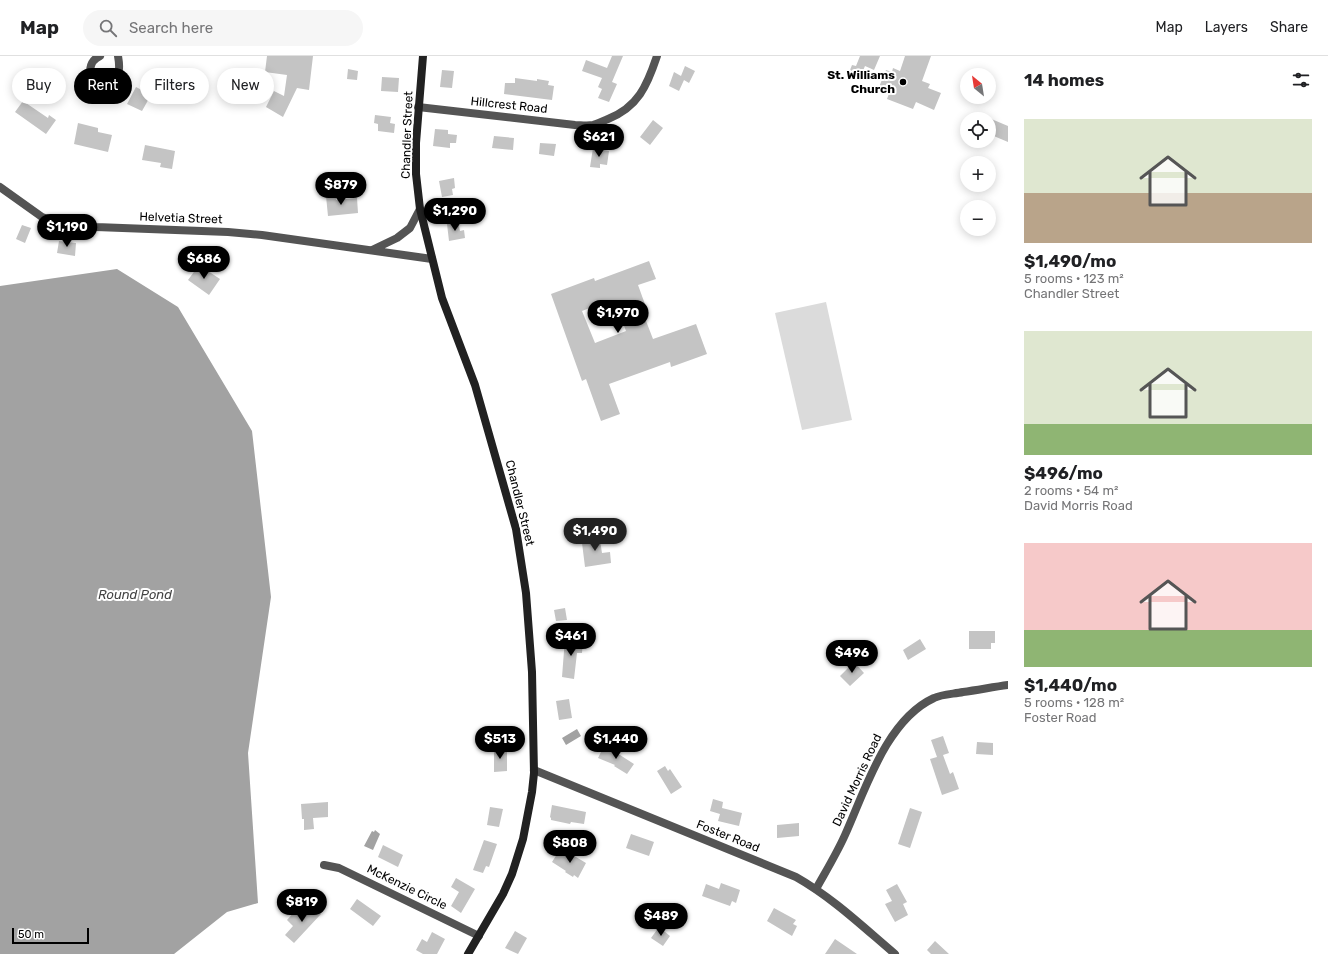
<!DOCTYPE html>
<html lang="en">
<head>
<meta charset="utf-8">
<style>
  :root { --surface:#fff; --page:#f6f6f6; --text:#202124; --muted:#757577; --line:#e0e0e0; --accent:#000 }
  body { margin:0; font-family:Rubik,sans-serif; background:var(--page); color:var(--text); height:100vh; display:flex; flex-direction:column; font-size:15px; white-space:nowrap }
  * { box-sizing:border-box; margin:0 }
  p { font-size:13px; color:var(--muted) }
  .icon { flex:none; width:22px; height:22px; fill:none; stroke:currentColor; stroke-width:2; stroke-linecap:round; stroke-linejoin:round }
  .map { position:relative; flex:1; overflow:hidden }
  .drawer { display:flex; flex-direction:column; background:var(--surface); width:320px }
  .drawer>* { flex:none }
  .guide { position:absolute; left:12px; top:12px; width:380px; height:36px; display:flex; gap:8px }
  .needle { width:26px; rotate:330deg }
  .buttons { position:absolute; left:960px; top:12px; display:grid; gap:8px }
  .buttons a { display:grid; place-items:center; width:36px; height:36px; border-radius:50%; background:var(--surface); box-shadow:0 2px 10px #0003; font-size:20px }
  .scale { position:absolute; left:12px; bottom:10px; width:77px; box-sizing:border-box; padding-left:4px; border:2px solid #000; border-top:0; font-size:11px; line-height:14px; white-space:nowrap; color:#000; -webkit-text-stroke:3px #fff; paint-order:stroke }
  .price { position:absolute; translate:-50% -34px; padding:0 9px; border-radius:14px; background:var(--accent); color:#fff; font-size:13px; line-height:26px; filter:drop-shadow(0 1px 2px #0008) }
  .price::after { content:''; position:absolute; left:50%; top:24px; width:12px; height:9px; margin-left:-6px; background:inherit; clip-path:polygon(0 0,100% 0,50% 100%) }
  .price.selected { background:#222; color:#fff }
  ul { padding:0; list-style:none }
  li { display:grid; align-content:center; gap:8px; height:212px; padding:0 16px }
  li span { display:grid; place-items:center; height:124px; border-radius:0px; color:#555 }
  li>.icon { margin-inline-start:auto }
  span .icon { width:72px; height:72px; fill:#fffc; stroke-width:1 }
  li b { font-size:17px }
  h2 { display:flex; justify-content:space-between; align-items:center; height:48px; padding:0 16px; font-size:17px }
  .tag { padding:0 14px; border-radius:18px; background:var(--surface); box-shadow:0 2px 10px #0003; font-size:14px; line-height:36px }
  .tag.selected { background:var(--accent); color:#fff }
  header { display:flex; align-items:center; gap:24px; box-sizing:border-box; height:56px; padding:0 20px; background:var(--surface); border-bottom:1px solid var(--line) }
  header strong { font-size:19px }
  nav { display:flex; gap:22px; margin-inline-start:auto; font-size:14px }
  .search { width:280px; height:36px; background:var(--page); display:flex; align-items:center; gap:10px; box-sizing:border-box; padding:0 14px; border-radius:22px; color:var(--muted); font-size:15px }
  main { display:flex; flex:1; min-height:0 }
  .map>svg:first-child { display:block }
</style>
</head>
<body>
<header>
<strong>Map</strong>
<div class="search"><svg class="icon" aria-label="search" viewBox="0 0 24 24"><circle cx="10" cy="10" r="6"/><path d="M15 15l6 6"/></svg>Search here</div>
<nav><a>Map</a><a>Layers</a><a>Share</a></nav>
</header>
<main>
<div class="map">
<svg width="1008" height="898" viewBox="0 0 1008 898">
  <rect width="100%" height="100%" fill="#fff"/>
  <!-- green -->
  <path fill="#dbdbdb" d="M826,246L852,364L802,374L775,257Z"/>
  <!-- water -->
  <path fill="#a2a2a2" d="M117,213L178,251L252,375L271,541L248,697L258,847L227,856L174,898H0V230Z
    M577,673L581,680L566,689L562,682Z
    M375,774L380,778L373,794L364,790L372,775L374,776Z"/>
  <!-- building -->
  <path fill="#c4c4c4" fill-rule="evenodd" d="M267,0H313L309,34L297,32L283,61L266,51L274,35L284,40L287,19L265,16Z
    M612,0H623L612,26L617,28L609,46L598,42L602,33L598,31L602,22L582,15L586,4L607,12Z
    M860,0H880L874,14L865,10L859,24L848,19L852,9L856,10Z
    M905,0H931L922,25L930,28L928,32L941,37L934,54L916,46L913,53L887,43L890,35L879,31L886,14L892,16L893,12L900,15Z
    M685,10L695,15L689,27L684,24L679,35L669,30L674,16L681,20Z
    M348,13L358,15L357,24L347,23Z
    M442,14L454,15L452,32L440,31Z
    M382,21L399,22L398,36L381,35Z
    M515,22L537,25V23L549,25L548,29L554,30L552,44L504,38L505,27H515Z
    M136,31L151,39L142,55L127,48Z
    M23,45L48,62L49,59L56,64L46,78L15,56Z
    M375,59L391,61L390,67L395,68L394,77L378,75V68L374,67Z
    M989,62L1008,70V86L989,78Z
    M653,64L663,72L650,89L640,81Z
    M78,67L98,72V76L112,79L108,96L74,88Z
    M435,73L448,74V78L457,79L456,87H450V92L433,90Z
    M494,80L514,82L513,94L492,92Z
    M540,87L556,88L554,100L539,98Z
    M145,89L175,95L172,113L160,111L161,107L142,104Z
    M593,92L609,95L607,109L600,108V112L590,111Z
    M454,122L455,132L452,133L453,139L442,141L439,125Z
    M336,139V144L357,142L358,157L328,160L326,140Z
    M458,166L460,175L464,174L465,182L449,185L447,168Z
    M22,169L31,172L25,187L16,183Z
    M59,185L76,187L75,200L57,197Z
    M649,205L656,223L638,229L646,251L641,252L653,283L696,268L707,298L671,311L670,306L609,328L620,358L601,365L586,323L582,325L551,238L594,222L595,225ZM602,247L604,253L616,248L626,275L595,287L582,255Z
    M199,209L220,223L209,239L188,224Z
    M599,478L602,497L610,496L611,507L585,511L582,487H586L585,480Z
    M565,552L567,564L556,565L554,554Z
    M969,575H995V587H991V593H969Z
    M565,582L583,584L582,597H577L574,623L562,621Z
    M920,583L926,593L908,604L903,594Z
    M854,606L864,617L850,630L840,620Z
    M569,643L572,662L559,664L556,645Z
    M943,680L949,697L943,699L950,718L953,716L959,733L942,739L930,703L937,701L931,684Z
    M977,686L993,687V699L976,698Z
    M603,692L620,699L634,708L627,718L614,710L615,709L598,702Z
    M494,693H507V715L494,716Z
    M665,710L668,715L670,713L682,731L671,738L657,715Z
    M713,743L723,746L722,752L742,757L739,770L718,765L720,758L710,755Z
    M328,746V761L313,762L314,773L304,774V763H302L301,748Z
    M552,749L586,756L584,768L571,766L570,768L551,764V762L550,761Z
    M490,751L503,753L499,771L487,769Z
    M910,752L922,756L910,792L898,788Z
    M799,767V780L777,782V769Z
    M631,778L654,786L649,800L626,792Z
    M484,784L497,788L489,811L486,810L483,817L473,814Z
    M383,789L403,799L398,811L378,801Z
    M559,795L569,801L571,798L586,807L578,822L574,819L573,821L565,816L566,815L552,806Z
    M456,822L475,833L461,857L451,850L459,836L451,831Z
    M721,827L740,834L736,847L732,845L730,850L702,840L706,828L719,833Z
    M897,828L907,846L903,848L908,859L895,866L885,848L892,845L886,834Z
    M357,843L381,860L373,870L350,853Z
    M311,848L321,858L294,887L285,879L293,870L287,864L296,854L301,859Z
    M774,852L796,864L793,868L797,870L792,880L767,865Z
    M659,871L670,880L663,890L651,882Z
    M515,875L527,882L518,898L505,892Z
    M432,876L445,883L437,898H423L416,894L422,883L427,886Z
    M835,883L857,898H825Z
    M935,885L949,898H931L927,894Z"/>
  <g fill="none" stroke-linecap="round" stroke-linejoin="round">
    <!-- minor -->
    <path stroke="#545454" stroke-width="8" d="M100,0C89,5 86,19 98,26C101,27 105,27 107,26C121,23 120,11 118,0
      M418,51L575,69C580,69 587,70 593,69C598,68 603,65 608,63C638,51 647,30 657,0
      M0,131L42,161L58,166L96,171L228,176L262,179L432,203
      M372,194L397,182L410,172L420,153
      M324,809L339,812L479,880
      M816,833C826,815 837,797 845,779C865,735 886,664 934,642C942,638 954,638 963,636C978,634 993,631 1008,629"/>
    <!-- tertiary -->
    <path stroke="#545454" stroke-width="8" d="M534,714L796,821C833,842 863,871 895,898"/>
    <!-- secondary -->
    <path stroke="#212121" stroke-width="8" d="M423,0L416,87V118L420,153L442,242L475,329L516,473L526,537L532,616L534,717L532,736L523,783L512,818L503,838L468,898"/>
  </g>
  <!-- markers -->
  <circle fill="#000" stroke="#fff" stroke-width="1.5" cx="903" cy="26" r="4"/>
  <g text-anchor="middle" stroke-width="4" stroke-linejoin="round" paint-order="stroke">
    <!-- poi labels -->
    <g font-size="12" font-weight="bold" fill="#000" stroke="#fff" text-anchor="end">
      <text x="895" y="23">St. Williams<tspan x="895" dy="14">Church</tspan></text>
    </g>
    <!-- street labels -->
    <g font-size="12" fill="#000" stroke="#fff">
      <text transform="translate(509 49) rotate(6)" y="4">Hillcrest Road</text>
      <text transform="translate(407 79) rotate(-88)" y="4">Chandler Street</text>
      <text transform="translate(181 162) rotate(2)" y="4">Helvetia Street</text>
      <text transform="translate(520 447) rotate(76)" y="4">Chandler Street</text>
      <text transform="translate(857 724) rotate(-65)" y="4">David Morris Road</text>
      <text transform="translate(728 780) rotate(22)" y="4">Foster Road</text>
      <text transform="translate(407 831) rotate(26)" y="4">McKenzie Circle</text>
    </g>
    <!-- water labels -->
    <g font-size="13" font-style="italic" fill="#434343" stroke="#fff">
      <text x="135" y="543">Round Pond</text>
    </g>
  </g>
</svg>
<div class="buttons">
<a><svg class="needle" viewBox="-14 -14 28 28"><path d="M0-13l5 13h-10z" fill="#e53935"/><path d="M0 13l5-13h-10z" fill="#757577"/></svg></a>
<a><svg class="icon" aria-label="locate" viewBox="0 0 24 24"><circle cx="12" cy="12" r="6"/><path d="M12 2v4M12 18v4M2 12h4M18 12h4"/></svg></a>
<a>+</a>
<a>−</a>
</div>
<div class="scale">50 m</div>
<b class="price" style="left:599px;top:102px">$621</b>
<b class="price" style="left:341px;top:150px">$879</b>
<b class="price" style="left:455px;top:176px">$1,290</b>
<b class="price" style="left:67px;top:192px">$1,190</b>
<b class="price" style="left:204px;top:224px">$686</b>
<b class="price" style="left:618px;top:278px">$1,970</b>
<b class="price selected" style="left:595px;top:496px">$1,490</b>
<b class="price" style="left:571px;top:601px">$461</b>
<b class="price" style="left:852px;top:618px">$496</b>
<b class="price" style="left:500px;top:704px">$513</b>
<b class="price" style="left:616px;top:704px">$1,440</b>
<b class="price" style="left:570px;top:808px">$808</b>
<b class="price" style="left:302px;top:867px">$819</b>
<b class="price" style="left:661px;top:881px">$489</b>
<div class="guide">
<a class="tag">Buy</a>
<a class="tag selected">Rent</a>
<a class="tag">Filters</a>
<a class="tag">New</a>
</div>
</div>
<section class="drawer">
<h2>14 homes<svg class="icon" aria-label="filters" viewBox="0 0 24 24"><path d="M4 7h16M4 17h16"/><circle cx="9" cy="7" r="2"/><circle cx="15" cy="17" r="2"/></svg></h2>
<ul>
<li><span style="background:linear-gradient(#dfe7d0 60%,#b9a48a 0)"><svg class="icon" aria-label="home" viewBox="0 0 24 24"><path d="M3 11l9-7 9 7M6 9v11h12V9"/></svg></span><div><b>$1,490/mo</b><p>5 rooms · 123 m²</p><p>Chandler Street</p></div></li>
<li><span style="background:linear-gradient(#dfe7d0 75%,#8fb573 0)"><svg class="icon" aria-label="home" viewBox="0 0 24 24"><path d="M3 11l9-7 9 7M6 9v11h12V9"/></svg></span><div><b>$496/mo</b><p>2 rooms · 54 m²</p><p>David Morris Road</p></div></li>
<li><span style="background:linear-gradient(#f6c9c9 70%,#8fb573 0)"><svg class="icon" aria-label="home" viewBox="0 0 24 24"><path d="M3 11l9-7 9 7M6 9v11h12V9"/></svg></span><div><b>$1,440/mo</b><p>5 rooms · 128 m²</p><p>Foster Road</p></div></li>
</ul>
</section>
</main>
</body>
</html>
